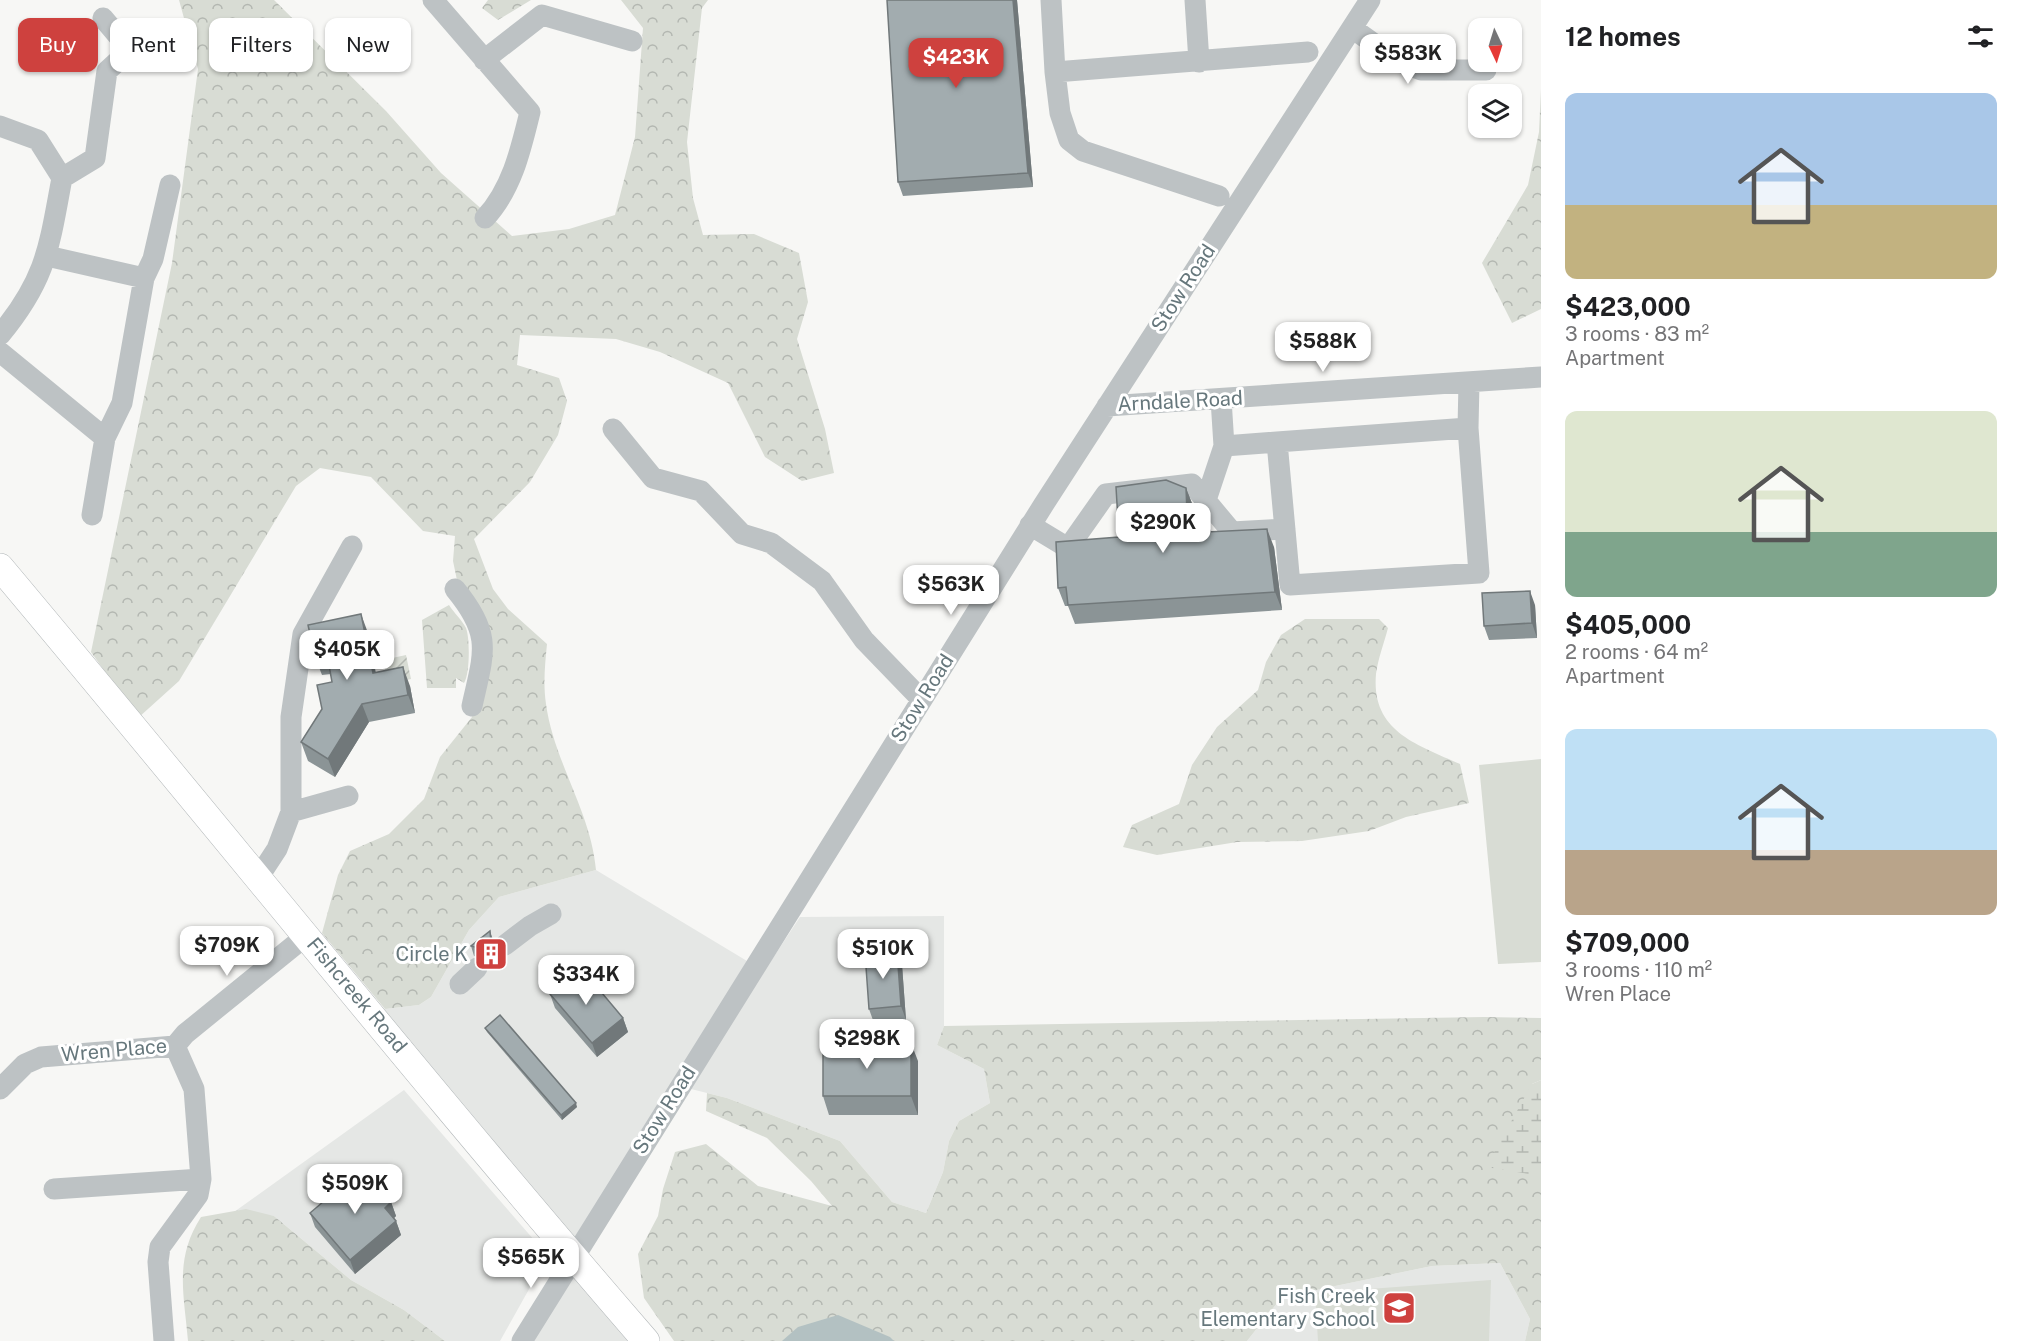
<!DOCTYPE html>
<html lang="en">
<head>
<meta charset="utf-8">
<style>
  :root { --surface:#fff; --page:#f2f2f2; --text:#202124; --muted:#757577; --accent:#ce413e }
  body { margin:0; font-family:"Public Sans",sans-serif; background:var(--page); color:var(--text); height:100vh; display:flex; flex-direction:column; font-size:22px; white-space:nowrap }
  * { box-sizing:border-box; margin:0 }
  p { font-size:20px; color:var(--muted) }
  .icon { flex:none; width:33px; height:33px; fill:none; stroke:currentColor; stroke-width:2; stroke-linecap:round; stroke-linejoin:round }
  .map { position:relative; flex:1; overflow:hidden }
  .panel { display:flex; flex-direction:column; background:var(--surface); width:480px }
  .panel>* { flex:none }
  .top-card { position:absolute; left:18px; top:18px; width:570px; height:54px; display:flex; gap:12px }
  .needle { width:39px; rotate:176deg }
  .tools { position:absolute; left:1468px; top:18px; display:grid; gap:12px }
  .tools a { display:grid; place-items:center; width:54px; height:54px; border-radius:12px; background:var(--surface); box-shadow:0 2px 4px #0004; font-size:30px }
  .price { position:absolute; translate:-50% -51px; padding:0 14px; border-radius:12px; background:#fff; color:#222; font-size:20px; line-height:39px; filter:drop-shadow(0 2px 3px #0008) }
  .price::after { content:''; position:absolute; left:50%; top:36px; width:18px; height:14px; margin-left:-9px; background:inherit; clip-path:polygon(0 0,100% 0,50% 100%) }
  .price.active { background:var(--accent); color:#fff }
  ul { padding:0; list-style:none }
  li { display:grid; align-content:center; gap:12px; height:318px; padding:0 24px }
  li span { display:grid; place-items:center; height:186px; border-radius:12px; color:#555 }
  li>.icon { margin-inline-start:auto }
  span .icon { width:108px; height:108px; fill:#fffc; stroke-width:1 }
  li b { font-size:26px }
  h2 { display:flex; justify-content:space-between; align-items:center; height:72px; padding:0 24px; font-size:26px }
  .pill { padding:0 21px; border-radius:12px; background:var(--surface); box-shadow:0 2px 4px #0004; font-size:21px; line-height:54px }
  .pill.active { background:var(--accent); color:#fff }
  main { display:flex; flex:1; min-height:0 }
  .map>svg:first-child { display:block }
</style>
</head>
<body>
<main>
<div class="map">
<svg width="1541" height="1341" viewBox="0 0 1541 1341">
  <defs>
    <pattern id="forest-crowns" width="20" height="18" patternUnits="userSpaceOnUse" patternTransform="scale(1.5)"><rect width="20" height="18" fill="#d8dcd4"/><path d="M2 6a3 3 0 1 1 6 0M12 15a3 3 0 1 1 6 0" fill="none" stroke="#b3b7b1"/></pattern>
    <pattern id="wetland-marsh" width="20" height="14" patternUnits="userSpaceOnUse" patternTransform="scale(1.5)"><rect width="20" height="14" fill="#d8dcd4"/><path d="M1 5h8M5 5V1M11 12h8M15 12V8" fill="none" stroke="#b3b7b1"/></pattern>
    <pattern id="garden-furrows" width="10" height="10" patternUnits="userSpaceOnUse" patternTransform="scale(1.5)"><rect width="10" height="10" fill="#d8dcd4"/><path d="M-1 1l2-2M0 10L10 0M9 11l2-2" fill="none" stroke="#b3b7b1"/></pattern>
  </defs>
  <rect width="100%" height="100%" fill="#f7f7f5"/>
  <!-- built -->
  <path fill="#e5e7e5" d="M596,870L747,961L573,1248L379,1015L385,1009L419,1005L431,997L469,930L499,897Z
    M944,916V1026L937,1045L984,1069L990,1103L959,1121L949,1141L943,1172L926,1213L892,1202L840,1141L727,1098L687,1088L800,917Z
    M404,1090L541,1248L542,1266L500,1341H445L404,1310L351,1280L274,1216L234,1212Z
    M1500,1263L1530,1319L1525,1341H1247L1282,1297L1432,1266Z
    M574,1267L638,1341H531Z"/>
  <!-- grass -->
  <path fill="#d8dcd4" d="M1541,759V962L1498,964L1479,765Z
    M1491,1280L1489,1341H1318L1315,1293Z"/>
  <!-- forest -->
  <path fill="url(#forest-crowns)" d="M179,0H274L386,111L441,173L512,236L569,229L615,215L635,137L643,28L621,0H708L702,8L687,142L693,198L703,235L754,234L799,253L808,302L797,339L825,429L834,473L802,481L765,457L728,383L660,352L616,339L520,335L517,365L559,378L567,401L558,435L530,482L474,539L493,589L508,609L547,644C545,664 543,684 546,704C554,762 591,812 596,870L499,897L469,930L431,997L419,1005L385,1009L322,933L338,875L350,851L389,834L424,799L440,757L472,717L485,682L458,585L453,561L455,536L423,531L371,477L320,468L296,486L179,681L138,718L91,652L172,263L198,69Z
    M488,0H531L498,20L482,8Z
    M1541,89V309L1512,323L1482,263L1528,185L1539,132Z
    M449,605C454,613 462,620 466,628C470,638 470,674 464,683L456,678V688H427L422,620Z
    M1305,619H1379L1388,628C1384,643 1378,659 1376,674C1371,731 1416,744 1460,764L1469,803L1406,817L1369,831L1302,841L1237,842L1157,855L1123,847L1132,825L1179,804L1192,765L1217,727L1258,690L1266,662L1281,635Z
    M1484,1017L1541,1018V1080L1532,1084L1541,1176V1341H1525L1530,1319L1500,1263L1432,1266L1282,1297L1247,1341H674L644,1298L638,1254L658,1216L663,1189L675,1152L706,1144L758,1186L832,1206L811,1181L767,1138L706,1111L707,1093L727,1098L840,1141L892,1202L926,1213L943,1172L949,1141L959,1121L990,1103L984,1069L937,1045L944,1026Z
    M246,1209L274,1216L351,1280L404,1310L445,1341H188C184,1294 174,1259 201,1217Z"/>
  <!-- wetland -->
  <path fill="url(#wetland-marsh)" d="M1541,1080V1176L1486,1167L1532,1084Z"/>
  <!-- garden -->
  <path fill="url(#garden-furrows)" d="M406,655L411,679L388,684L383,660Z"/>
  <!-- water -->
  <path fill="#b3c1c2" d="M838,1315L890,1337L894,1341H782L798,1327Z"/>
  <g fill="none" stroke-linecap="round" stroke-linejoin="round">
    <!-- major casing -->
    <g stroke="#b1b6b8" stroke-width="28">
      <path id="major" d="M0,567C216,824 426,1087 646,1341"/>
    </g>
    <!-- minor -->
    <path stroke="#bdc2c4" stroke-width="21" d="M433,0L530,112C521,149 512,189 485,218
      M1051,0L1055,72
      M1195,0L1199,62
      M1352,28L1398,61L1421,70H1486
      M484,60L542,15L632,41
      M0,126L38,140L62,178
      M62,178L95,158L107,71L130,50L103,18
      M1219,196L1083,151L1069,140L1060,113L1055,72L1308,52
      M47,256L144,278
      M0,335C47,278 49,247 62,178
      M0,352L105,438L122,403L144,278L153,259L170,185
      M1221,399L1224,446L1277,442
      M1107,406L1541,377
      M1468,428L1277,442L1290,585L1479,573L1468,428L1469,382
      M613,429L653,478L701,491L742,534L771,543L822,581L864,640L921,699
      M1206,500L1224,446
      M92,515L105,438
      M1030,525L1068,548L1106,494L1192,484L1232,532L1285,529
      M455,589C493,635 484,652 472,706
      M291,812L348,796
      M258,878L277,849L291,812V717L303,634L352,546
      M505,945L530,926L551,914
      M460,984L477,968
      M0,1089L25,1064L41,1057L175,1046L185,1034L307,935
      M54,1189L201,1179
      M164,1341L158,1262L160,1247L198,1195L201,1179L194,1089L175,1046
      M522,1341L1044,504L1370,0"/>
    <!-- major -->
    <use href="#major" stroke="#fff" stroke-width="27"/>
  </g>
  <!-- wall -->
  <path fill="#8b9496" d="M1017,0L1033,187L903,196L898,182Z
    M1186,488L1193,506V513L1206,518L1211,532L1274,547L1282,610L1075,624L1068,606H1065L1058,588L1119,537Z
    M1535,605L1537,638L1489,640L1484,626Z
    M368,633L376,673L410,686L415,713L369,722L335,777L308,761L301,742L322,709L332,682L331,674L322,675L315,657Z
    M493,940L494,944L503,957L489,968L486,959L474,956L471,946Z
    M897,951L902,965L906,1020L874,1023L869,1009Z
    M550,994L623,1018L628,1032L597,1057L555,1008Z
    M485,1028L577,1107L562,1120L487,1032Z
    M918,1061V1115H829L823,1096Z
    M371,1187L391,1202L396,1216L394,1218L396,1221L401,1235L355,1274L315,1227L310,1213Z"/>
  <!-- shaded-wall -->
  <path fill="#71787a" d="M1013,0H1017L1033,187L1028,173Z
    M1186,488L1193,506V532L1187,513Z
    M1206,518L1213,537L1207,532Z
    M1267,529L1274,547L1282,610L1275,592Z
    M1530,591L1535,605L1537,638L1532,623Z
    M361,614L368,633L379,692L373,673Z
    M403,667L410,686L415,713L408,695Z
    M362,704L369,722L335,777L328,759Z
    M490,931L493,940L495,952L499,948L503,957L489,968L486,959L491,943Z
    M897,951L902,965L906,1020L901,1006Z
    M623,1018L628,1032L597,1057L592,1043Z
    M911,1043L918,1061V1115L911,1096Z
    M576,1103L577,1107L562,1120L561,1115Z
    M391,1202L396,1216L390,1222L385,1208Z
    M396,1221L401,1235L355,1274L350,1260Z"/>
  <!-- building -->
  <path fill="#a2acaf" stroke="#71787a" stroke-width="1.5" d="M887,0H1013L1028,173L898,182Z
    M1166,480L1186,488L1187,513H1199L1206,518L1207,532L1267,529L1275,592L1068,605L1066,587L1058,588L1056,542L1119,537L1116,487Z
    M1530,591L1532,623L1484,626L1482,593Z
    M361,614L373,673L403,667L408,695L362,704L328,759L301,742L322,709L317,685L332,682L327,654L315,657L308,625Z
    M490,931L491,943L499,948L486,959L482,949L471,946Z
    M897,951L901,1006L869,1009L865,953Z
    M581,968L623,1018L592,1043L550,994Z
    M500,1015L576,1103L561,1115L485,1028Z
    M823,1043H911V1096H823Z
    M358,1172L371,1187L375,1183L391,1202L385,1208L396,1221L350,1260L310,1213Z"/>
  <!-- icons -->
  <defs>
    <g id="building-square" transform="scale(1.725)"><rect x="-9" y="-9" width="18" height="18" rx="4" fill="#ce413e" stroke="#fff"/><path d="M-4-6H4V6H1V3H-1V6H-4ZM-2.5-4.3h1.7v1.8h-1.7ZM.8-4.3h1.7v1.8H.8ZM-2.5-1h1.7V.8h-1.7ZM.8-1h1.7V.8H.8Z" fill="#fff"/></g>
    <g id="school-square" transform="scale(1.725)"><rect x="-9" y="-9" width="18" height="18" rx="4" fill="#ce413e" stroke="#fff"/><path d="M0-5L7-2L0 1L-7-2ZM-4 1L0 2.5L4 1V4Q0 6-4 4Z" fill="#fff"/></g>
  </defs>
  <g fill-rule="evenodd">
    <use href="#building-square" x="491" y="954"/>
    <use href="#school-square" x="1399" y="1308"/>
  </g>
  <g text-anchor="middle" stroke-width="6" stroke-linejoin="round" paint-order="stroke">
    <!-- street labels -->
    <g font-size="20" fill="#66777c" stroke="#fff">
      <text transform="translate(1183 288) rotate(-57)" y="7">Stow Road</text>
      <text transform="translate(1180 401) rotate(-3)" y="7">Arndale Road</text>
      <text transform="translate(922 698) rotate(-58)" y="7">Stow Road</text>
      <text transform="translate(357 995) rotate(50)" y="7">Fishcreek Road</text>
      <text transform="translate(114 1050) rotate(-5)" y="7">Wren Place</text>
      <text transform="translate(664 1110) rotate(-58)" y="7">Stow Road</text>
    </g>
    <!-- poi labels -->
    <g font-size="20" fill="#66777c" stroke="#fff" text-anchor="end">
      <text x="468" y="961">Circle K</text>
      <text x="1376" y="1303">Fish Creek<tspan x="1376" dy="23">Elementary School</tspan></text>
    </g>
  </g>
</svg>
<div class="tools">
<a><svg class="needle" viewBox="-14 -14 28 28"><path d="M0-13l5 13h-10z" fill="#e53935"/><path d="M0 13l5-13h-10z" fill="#757577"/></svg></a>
<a><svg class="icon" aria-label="layers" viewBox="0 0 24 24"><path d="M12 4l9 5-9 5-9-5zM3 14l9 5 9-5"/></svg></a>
</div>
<b class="price" style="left:1408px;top:85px">$583K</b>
<b class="price active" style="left:956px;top:89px">$423K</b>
<b class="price" style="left:1323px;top:373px">$588K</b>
<b class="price" style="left:1163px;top:554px">$290K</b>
<b class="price" style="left:951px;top:616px">$563K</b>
<b class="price" style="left:347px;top:681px">$405K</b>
<b class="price" style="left:227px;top:977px">$709K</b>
<b class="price" style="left:883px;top:980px">$510K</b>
<b class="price" style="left:586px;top:1006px">$334K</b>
<b class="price" style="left:867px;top:1070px">$298K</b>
<b class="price" style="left:355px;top:1215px">$509K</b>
<b class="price" style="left:531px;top:1289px">$565K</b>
<div class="top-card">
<a class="pill active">Buy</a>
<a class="pill">Rent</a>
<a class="pill">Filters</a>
<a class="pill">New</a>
</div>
</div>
<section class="panel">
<h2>12 homes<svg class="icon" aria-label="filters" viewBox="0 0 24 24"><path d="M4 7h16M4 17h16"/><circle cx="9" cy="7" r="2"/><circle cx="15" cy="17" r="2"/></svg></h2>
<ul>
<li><span style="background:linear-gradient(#a9c7e8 60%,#c2b280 0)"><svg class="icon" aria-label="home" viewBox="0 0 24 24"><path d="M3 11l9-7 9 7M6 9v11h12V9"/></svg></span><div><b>$423,000</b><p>3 rooms · 83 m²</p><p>Apartment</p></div></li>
<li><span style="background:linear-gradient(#dfe7d0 65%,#7fa58c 0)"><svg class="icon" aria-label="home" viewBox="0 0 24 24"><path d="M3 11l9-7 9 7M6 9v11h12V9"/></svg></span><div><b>$405,000</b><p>2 rooms · 64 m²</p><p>Apartment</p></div></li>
<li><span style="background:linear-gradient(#bfe0f5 65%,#b9a48a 0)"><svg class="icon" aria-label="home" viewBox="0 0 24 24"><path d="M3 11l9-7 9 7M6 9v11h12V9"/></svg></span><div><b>$709,000</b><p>3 rooms · 110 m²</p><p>Wren Place</p></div></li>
</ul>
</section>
</main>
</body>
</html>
